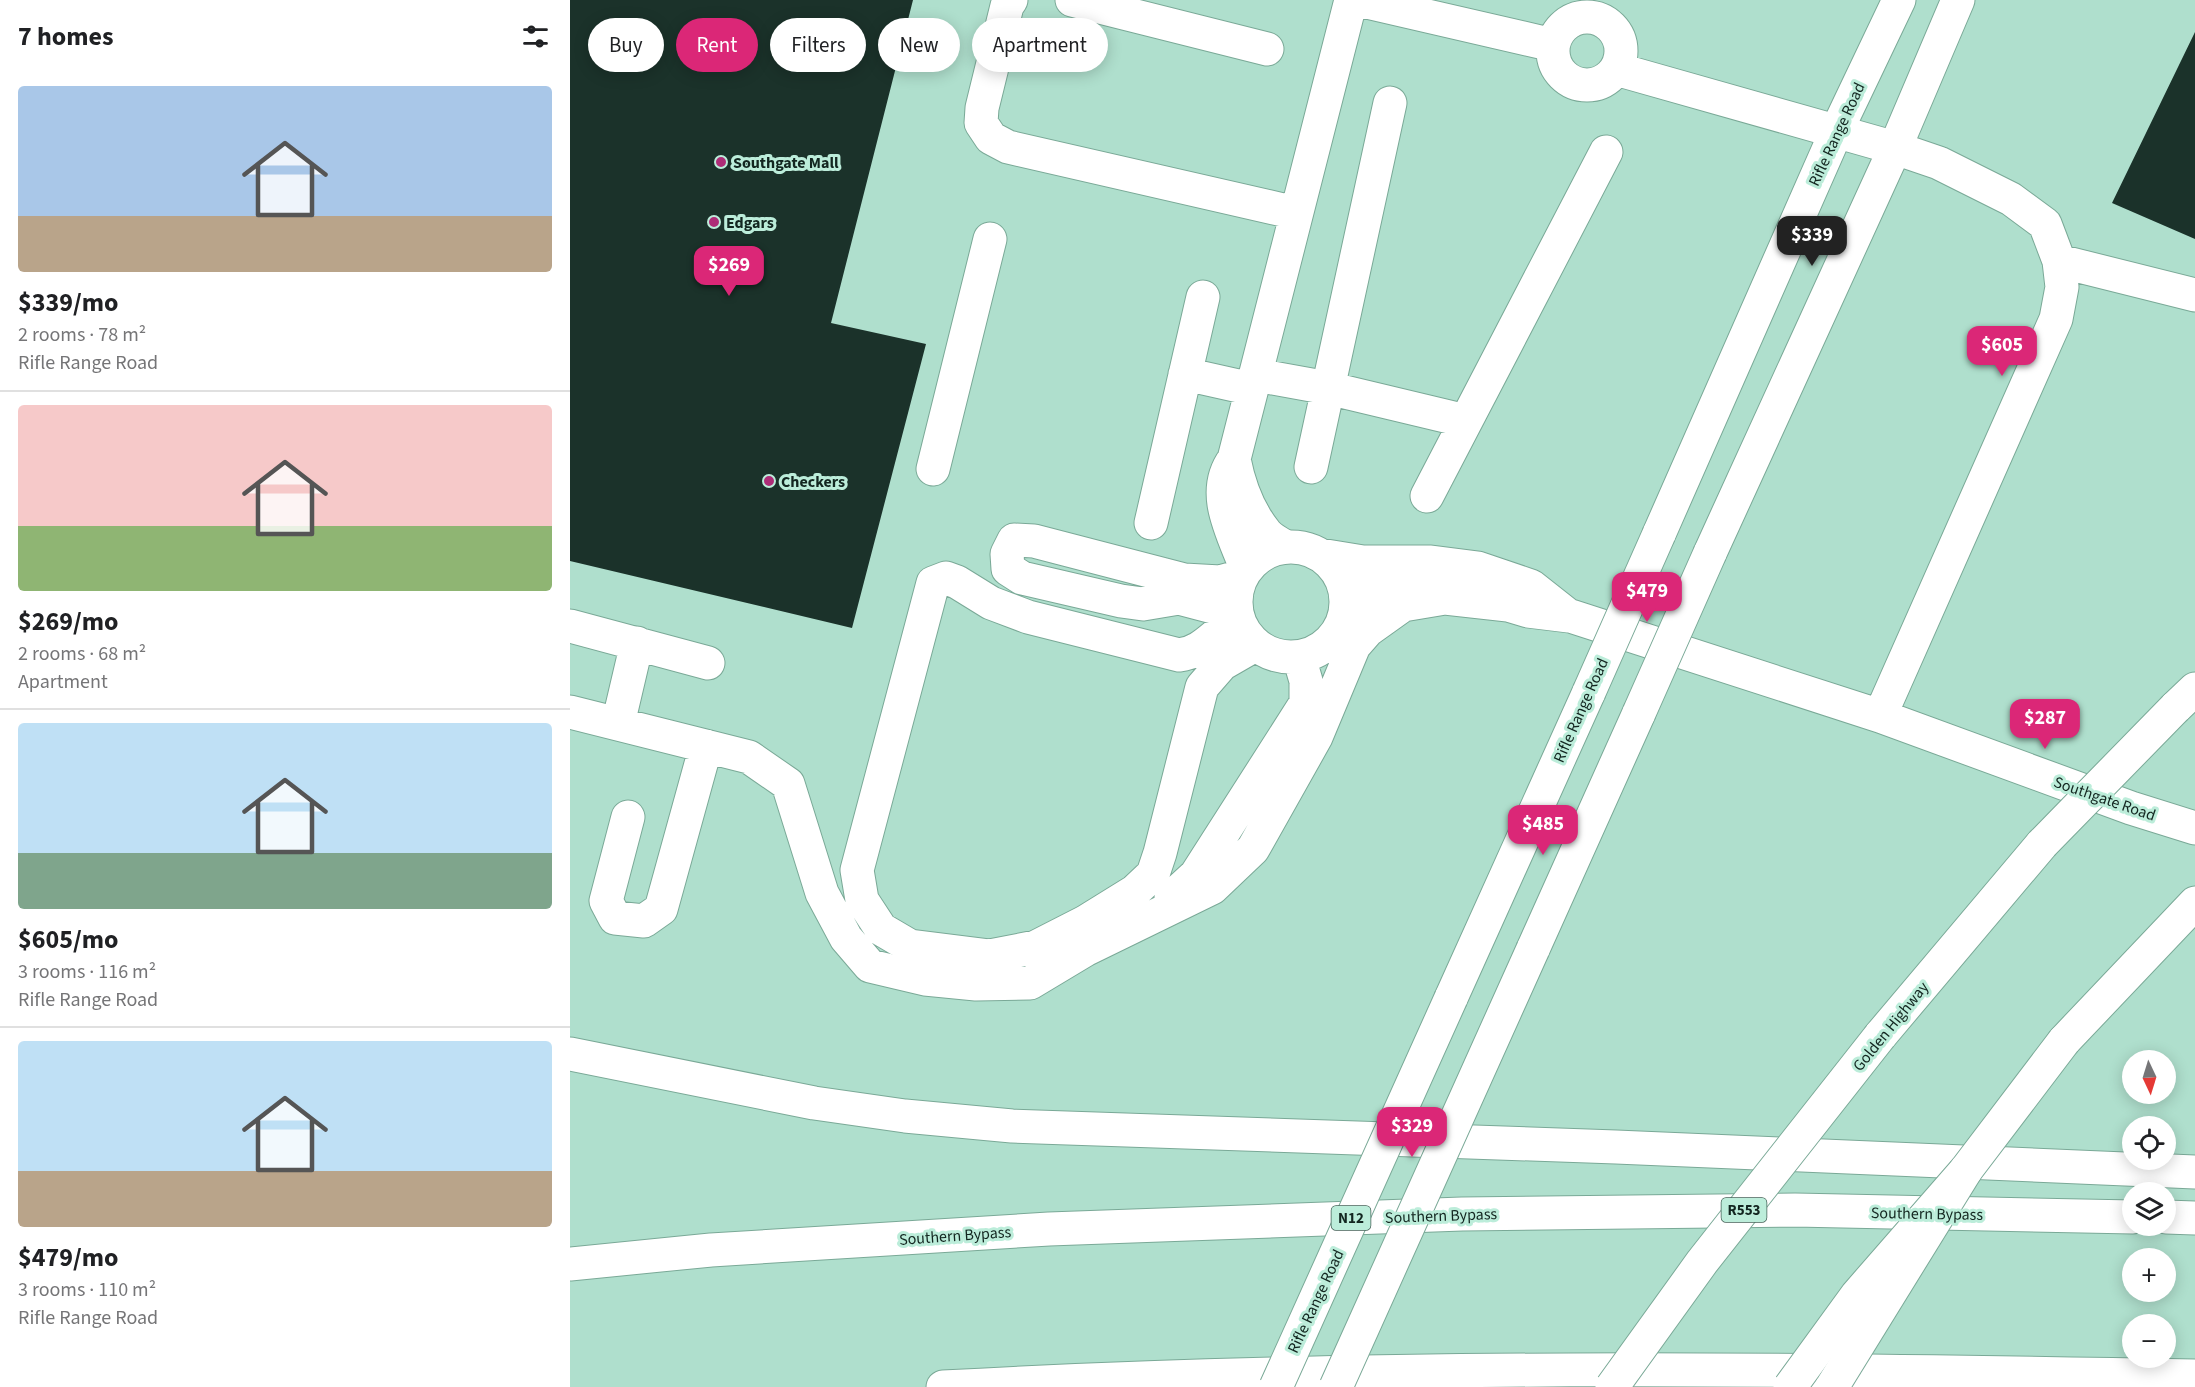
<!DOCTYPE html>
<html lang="en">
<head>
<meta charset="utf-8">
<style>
  :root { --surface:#fff; --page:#f6f6f6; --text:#202124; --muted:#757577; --line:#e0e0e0; --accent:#db2777 }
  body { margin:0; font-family:"Source Sans 3",sans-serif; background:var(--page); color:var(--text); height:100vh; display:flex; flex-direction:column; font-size:22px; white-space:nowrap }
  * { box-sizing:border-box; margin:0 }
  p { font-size:20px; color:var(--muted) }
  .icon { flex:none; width:33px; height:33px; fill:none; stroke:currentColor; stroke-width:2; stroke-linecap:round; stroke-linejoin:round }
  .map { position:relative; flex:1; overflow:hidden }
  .sheet { display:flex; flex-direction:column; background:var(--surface); width:570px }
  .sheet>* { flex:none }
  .guide { position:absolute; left:18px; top:18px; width:570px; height:54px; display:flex; gap:12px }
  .needle { width:39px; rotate:176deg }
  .buttons { position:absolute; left:1552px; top:1050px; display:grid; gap:12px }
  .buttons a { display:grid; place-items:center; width:54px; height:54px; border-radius:50%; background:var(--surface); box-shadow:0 3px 15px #0003; font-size:30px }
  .price { position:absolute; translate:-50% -51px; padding:0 14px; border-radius:12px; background:var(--accent); color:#fff; font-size:20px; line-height:39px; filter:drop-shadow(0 2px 3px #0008) }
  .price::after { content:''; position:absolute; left:50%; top:36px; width:18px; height:14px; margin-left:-9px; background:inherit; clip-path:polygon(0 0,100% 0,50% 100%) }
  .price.selected { background:#222; color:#fff }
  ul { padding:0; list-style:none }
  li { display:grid; align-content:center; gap:12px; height:318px; padding:0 18px }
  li+li { border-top:2px solid var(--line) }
  li span { display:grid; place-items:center; height:186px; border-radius:6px; color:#555 }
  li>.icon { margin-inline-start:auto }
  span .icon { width:108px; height:108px; fill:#fffc; stroke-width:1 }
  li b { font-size:26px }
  h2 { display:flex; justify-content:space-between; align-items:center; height:72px; padding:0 18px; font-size:26px }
  .tag { padding:0 21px; border-radius:27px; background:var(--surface); box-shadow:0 3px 15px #0003; font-size:21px; line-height:54px }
  .tag.selected { background:var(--accent); color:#fff }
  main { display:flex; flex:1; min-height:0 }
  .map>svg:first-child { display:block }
</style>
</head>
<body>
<main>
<section class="sheet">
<h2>7 homes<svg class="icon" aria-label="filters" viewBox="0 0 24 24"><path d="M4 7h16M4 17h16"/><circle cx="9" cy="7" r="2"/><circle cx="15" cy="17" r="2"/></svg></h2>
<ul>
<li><span style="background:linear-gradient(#a9c7e8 70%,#b9a48a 0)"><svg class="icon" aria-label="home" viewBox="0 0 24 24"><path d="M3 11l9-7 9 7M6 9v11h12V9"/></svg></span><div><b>$339/mo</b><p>2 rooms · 78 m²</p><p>Rifle Range Road</p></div></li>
<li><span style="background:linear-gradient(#f6c9c9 65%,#8fb573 0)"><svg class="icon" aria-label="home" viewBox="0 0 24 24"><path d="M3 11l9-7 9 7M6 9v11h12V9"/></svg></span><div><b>$269/mo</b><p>2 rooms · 68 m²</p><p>Apartment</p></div></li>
<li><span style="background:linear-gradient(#bfe0f5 70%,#7fa58c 0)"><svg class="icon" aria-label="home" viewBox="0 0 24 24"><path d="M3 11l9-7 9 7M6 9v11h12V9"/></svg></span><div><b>$605/mo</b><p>3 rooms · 116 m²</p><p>Rifle Range Road</p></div></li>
<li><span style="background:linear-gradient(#bfe0f5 70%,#b9a48a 0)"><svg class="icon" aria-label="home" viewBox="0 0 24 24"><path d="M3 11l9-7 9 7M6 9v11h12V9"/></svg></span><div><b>$479/mo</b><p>3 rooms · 110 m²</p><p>Rifle Range Road</p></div></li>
</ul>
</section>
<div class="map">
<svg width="1625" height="1387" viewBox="0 0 1625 1387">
  <rect width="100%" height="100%" fill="#afdfcd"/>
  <!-- building -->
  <path fill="#1b322a" d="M0,0H343L261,323L356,344L282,628L0,561Z
    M1625,32V239L1542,203Z"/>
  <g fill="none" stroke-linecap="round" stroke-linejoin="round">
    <!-- minor casing -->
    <g stroke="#7aa997" stroke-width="35">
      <path id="minor" d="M441,0L437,6L412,108L411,123L421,138L438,147L726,213
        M502,0L697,49
        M788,0L983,45
        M983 51a34 34 0 1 1 68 0a34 34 0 1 1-68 0Z
        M1046,69L1325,148L1369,163L1441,199L1475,224L1489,261L1492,287L1486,319L1310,716
        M1489,261L1625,295
        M615,374L682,389
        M686,375L758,388L896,421
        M664,459C669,485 679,512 696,533C701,539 709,543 716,547
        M741,467L820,103
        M363,469L420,239
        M857,496L1036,152
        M581,523L633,297
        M666 602a55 55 0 1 1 110 0a55 55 0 1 1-110 0Z
        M750,555L793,562H861L908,568L961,586L999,616
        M676,568C663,533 639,493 664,459L781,0
        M979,609L1310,716L1561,808L1625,828
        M666,613L609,598L573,604L551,601L452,578L438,569L437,554L444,540L464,541L614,580L650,582L672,576
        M775,617L792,594L838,579L889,584
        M668,620C646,630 635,652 609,655L458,617L421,603L387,582L376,578L363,583L287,870L292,900L311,929L340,946L420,956L466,947L515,922L565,891L583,874L590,853L632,687L652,664L685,645
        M0,626L138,663
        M0,712L179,757L218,784L252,893L276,938L300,966L355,979L406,984L460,983L515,950L642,888L683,849L746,737L784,646L798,630L833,605L875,598L938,605L958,611L999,616
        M48,724L67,643
        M58,817L36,901L45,918L74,921L91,909L136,746
        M601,898L626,875L736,703V681L729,657"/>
    </g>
    <!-- major casing -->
    <g stroke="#7aa997" stroke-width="35">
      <path id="major" d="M1089,534L1267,130L1329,0
        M1140,553L1325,148L1388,0
        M1605,708L1625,689
        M963,949L1069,713
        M881,998L1019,692
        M1310,1036L1472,844
        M1494,1041L1625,903"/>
    </g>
    <!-- highway casing -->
    <g stroke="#7aa997" stroke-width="35">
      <path id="highway" d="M0,1054L244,1103L335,1116L442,1126L1046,1147L1625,1172
        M1596,1217L1625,1218
        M0,1264L141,1250L479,1229L892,1214L1225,1210L1563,1217
        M373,1387C790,1364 1208,1368 1625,1376"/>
    </g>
    <!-- minor -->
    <use href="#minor" stroke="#fff" stroke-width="33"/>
    <!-- major -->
    <use href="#major" stroke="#fff" stroke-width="33"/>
    <!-- highway -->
    <use href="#highway" stroke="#fff" stroke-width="33"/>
    <!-- major-bridge casing -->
    <g stroke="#7aa997" stroke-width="35" stroke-linecap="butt">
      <path id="major-bridge" d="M1019,692L1089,534
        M1069,713L1140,553
        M1472,844L1605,708
        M706,1387L881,998
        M766,1387L963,949
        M1042,1387L1132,1262L1310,1036
        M1220,1387L1287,1295L1396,1170L1494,1041"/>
    </g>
    <!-- highway-bridge casing -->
    <g stroke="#7aa997" stroke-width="35" stroke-linecap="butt">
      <path id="highway-bridge" d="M1262,1387L1396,1170"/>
    </g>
    <!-- major-bridge -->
    <use href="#major-bridge" stroke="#fff" stroke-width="33"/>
    <!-- highway-bridge -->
    <use href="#highway-bridge" stroke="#fff" stroke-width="33"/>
  </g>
  <!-- markers -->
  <g fill="#ae2c77" stroke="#bcedda" stroke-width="2">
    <circle cx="151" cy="162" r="6"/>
    <circle cx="144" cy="222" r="6"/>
    <circle cx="199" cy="481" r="6"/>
  </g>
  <g text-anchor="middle" stroke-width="6" stroke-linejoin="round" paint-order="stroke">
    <!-- shield labels -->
    <g fill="#bcedda" stroke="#466258" stroke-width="1.5">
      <rect x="1151.5" y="1198" width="45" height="24" rx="4.5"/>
      <rect x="761.5" y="1206" width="39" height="24" rx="4.5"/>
    </g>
    <g font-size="15" font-weight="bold" fill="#132620">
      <text x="1174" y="1215">R553</text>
      <text x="781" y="1223">N12</text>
    </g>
    <!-- street labels -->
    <g font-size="16" fill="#132620" stroke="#bcedda">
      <text transform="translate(1266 134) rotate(-65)" y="6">Rifle Range Road</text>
      <text transform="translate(1010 710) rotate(-66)" y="6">Rifle Range Road</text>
      <text transform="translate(1535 798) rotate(19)" y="6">Southgate Road</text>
      <text transform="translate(1320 1026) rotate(-51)" y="6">Golden Highway</text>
      <text transform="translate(1357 1213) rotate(1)" y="6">Southern Bypass</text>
      <text transform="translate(871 1215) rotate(-2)" y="6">Southern Bypass</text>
      <text transform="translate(385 1235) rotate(-4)" y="6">Southern Bypass</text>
      <text transform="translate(745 1301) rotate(-65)" y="6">Rifle Range Road</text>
    </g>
    <!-- poi labels -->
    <g font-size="16" font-weight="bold" fill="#132620" stroke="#bcedda" text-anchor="start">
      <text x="163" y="168">Southgate Mall</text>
      <text x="156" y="228">Edgars</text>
      <text x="211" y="487">Checkers</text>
    </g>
  </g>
</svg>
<div class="buttons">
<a><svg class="needle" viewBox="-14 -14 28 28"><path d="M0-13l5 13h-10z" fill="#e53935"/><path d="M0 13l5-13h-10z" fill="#757577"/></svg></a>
<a><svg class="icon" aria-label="locate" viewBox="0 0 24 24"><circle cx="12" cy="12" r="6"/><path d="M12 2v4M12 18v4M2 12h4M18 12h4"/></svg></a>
<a><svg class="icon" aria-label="layers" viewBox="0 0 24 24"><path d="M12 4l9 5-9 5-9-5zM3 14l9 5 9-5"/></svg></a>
<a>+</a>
<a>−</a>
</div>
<b class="price selected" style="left:1242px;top:267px">$339</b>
<b class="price" style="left:159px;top:297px">$269</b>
<b class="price" style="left:1432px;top:377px">$605</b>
<b class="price" style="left:1077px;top:623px">$479</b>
<b class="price" style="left:1475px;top:750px">$287</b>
<b class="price" style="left:973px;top:856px">$485</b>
<b class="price" style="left:842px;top:1158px">$329</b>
<div class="guide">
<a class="tag">Buy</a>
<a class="tag selected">Rent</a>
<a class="tag">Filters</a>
<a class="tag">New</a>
<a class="tag">Apartment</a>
</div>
</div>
</main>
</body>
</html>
